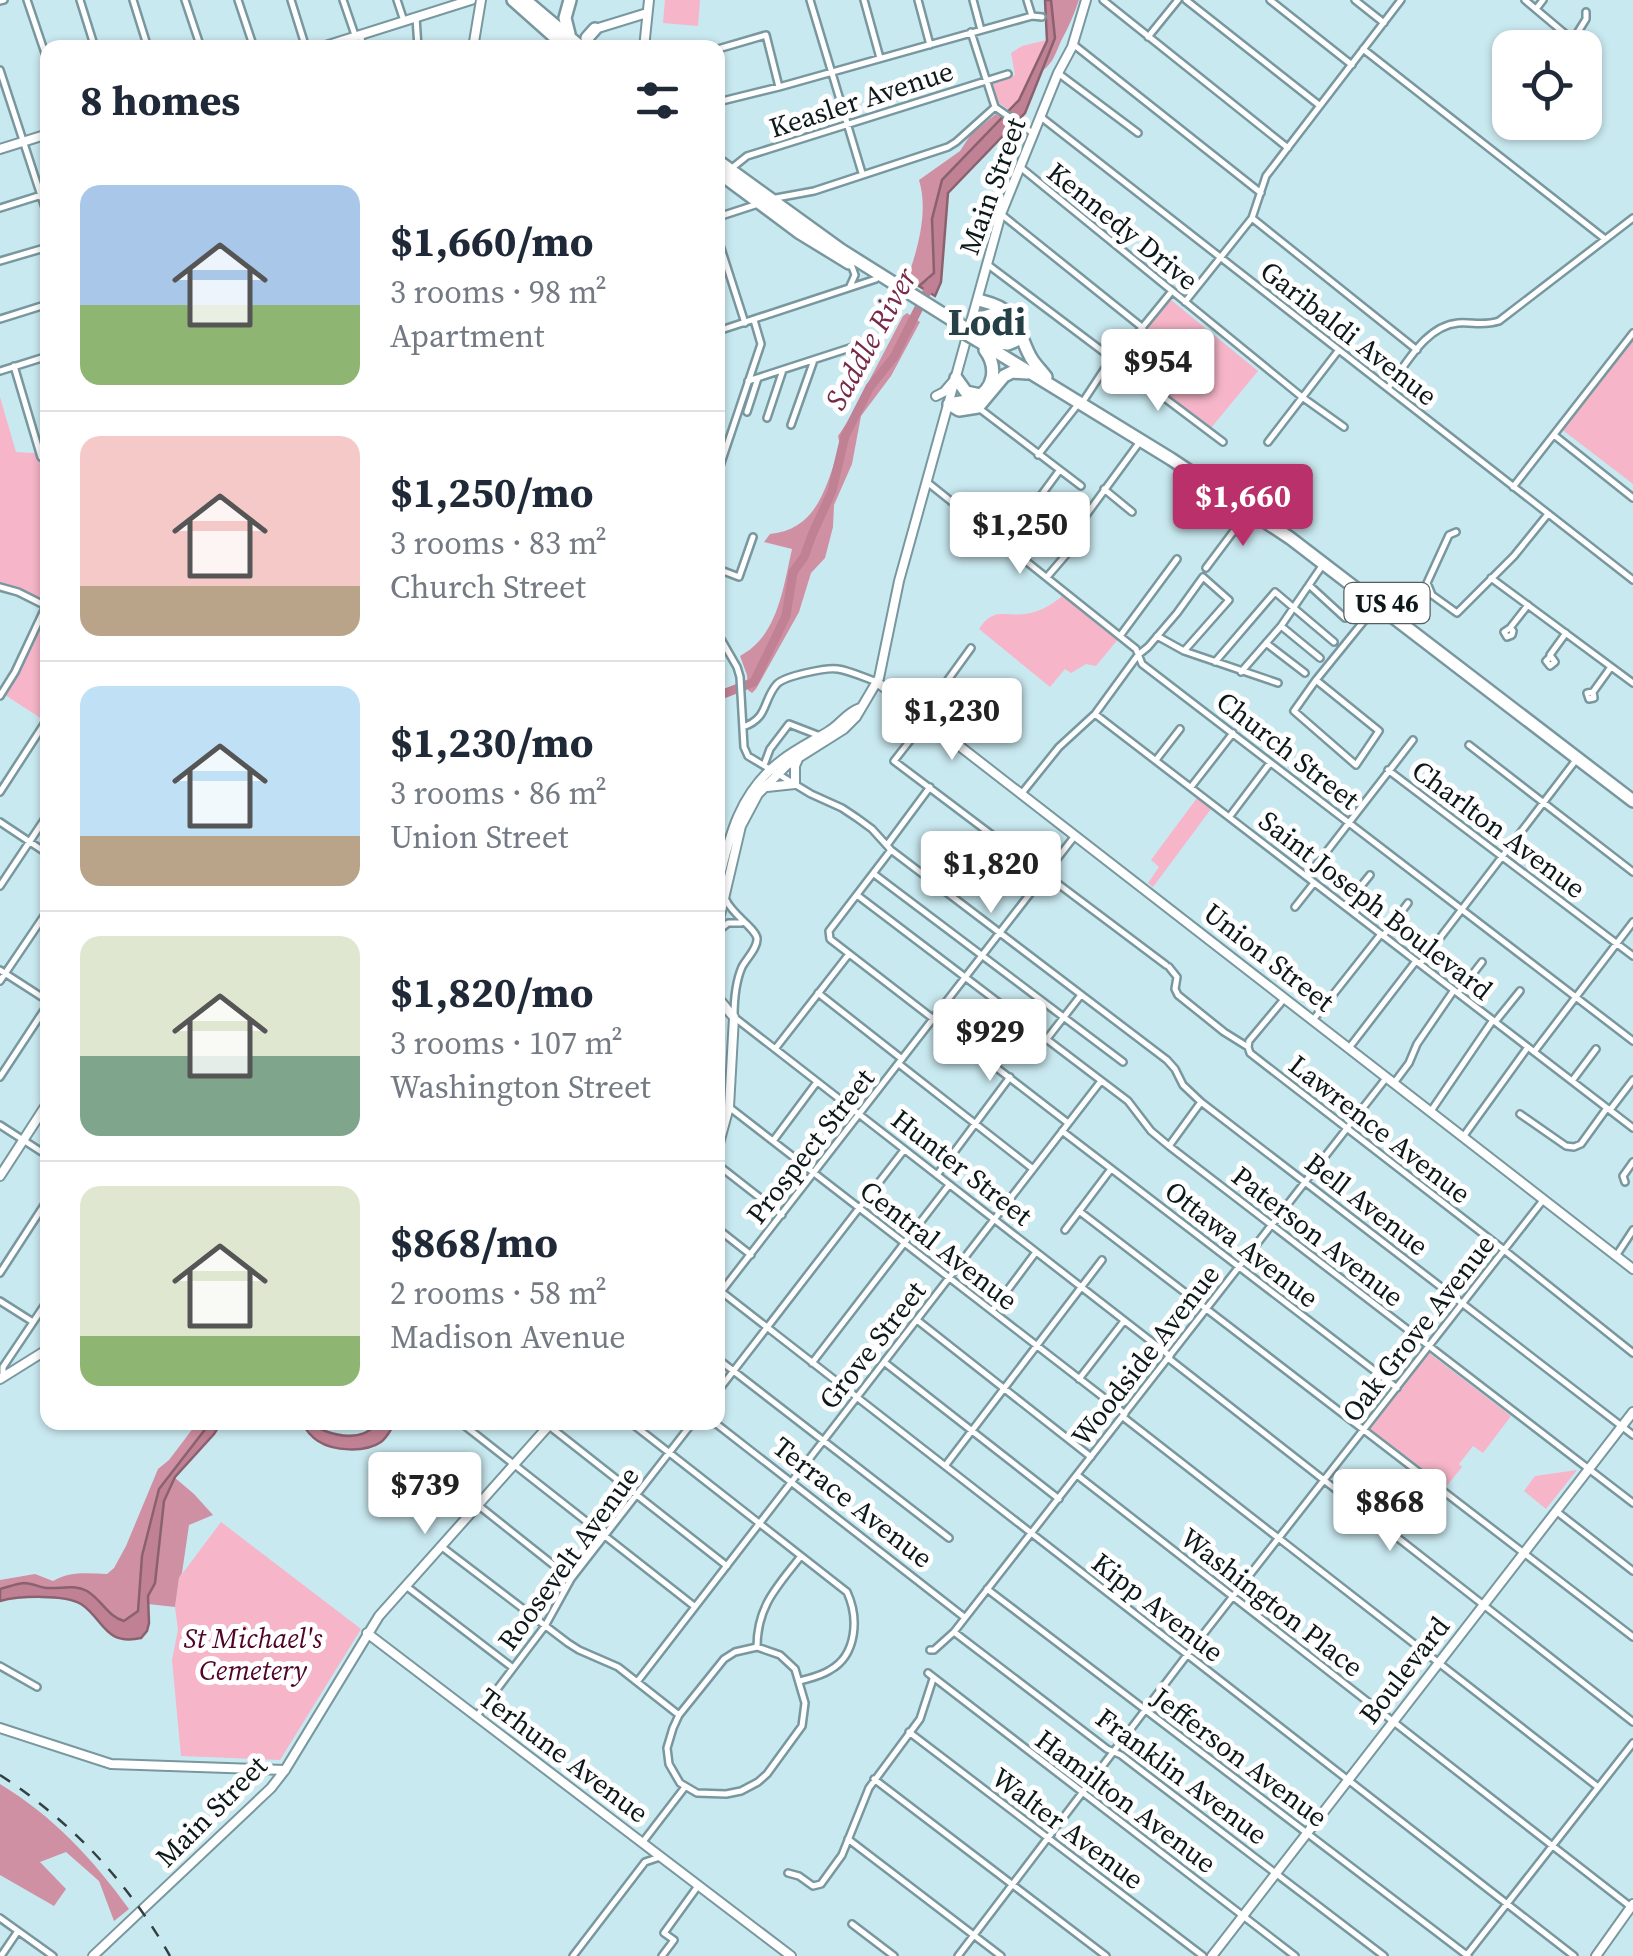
<!DOCTYPE html>
<html lang="en">
<head>
<meta charset="utf-8">
<style>
  :root { --surface:#fff; --page:#f6f6f7; --text:#1f2937; --muted:#747a83; --line:#e0e1e3; --accent:#ba306b }
  body { margin:0; font-family:"Source Serif 4",serif; background:var(--page); color:var(--text); height:100vh; display:flex; flex-direction:column; font-size:38px; white-space:nowrap }
  * { box-sizing:border-box; margin:0 }
  p { font-size:32px; color:var(--muted) }
  .icon { flex:none; width:55px; height:55px; fill:none; stroke:currentColor; stroke-width:2; stroke-linecap:round; stroke-linejoin:round }
  .map { position:relative; flex:1; overflow:hidden }
  .details { position:absolute; left:40px; top:40px; width:685px; height:1390px; display:flex; flex-direction:column; background:var(--surface); border-radius:20px; box-shadow:0 2px 8px #0004 }
  .details>* { flex:none }
  .fabs { position:absolute; left:1492px; top:30px; display:grid; gap:20px }
  .fabs a { display:grid; place-items:center; width:110px; height:110px; border-radius:20px; background:var(--surface); box-shadow:0 2px 8px #0004; font-size:50px }
  .price { position:absolute; translate:-50% -85px; padding:0 22px; border-radius:10px; background:#fff; color:#222; font-size:32px; line-height:65px; filter:drop-shadow(0 2px 5px #0008) }
  .price::after { content:''; position:absolute; left:50%; top:60px; width:30px; height:22px; margin-left:-15px; background:inherit; clip-path:polygon(0 0,100% 0,50% 100%) }
  .price.selected { background:var(--accent); color:#fff }
  ul { padding:0; list-style:none }
  li { display:flex; align-items:center; gap:30px; height:250px; padding:0 40px }
  li+li { border-top:2px solid var(--line) }
  li span { display:grid; place-items:center; flex:none; width:280px; height:200px; border-radius:20px; color:#555 }
  li>.icon { margin-inline-start:auto }
  span .icon { width:120px; height:120px; fill:#fffc; stroke-width:1 }
  li b { font-size:42px }
  h2 { display:flex; justify-content:space-between; align-items:center; height:120px; padding:0 40px; font-size:42px }
  .map>svg:first-child { display:block }
</style>
</head>
<body>
<div class="map">
<svg width="1633" height="1956" viewBox="0 0 1633 1956">
  <rect width="100%" height="100%" fill="#c9e9f0"/>
  <!-- green -->
  <path fill="#f6b5c9" d="M665,0H700L698,26L663,23Z
    M1047,40L1019,100L1009,110L996,101L990,83L1015,75L1011,53L1022,46Z
    M1171,300L1258,371L1211,428L1125,361V355Z
    M1633,339V484L1560,428Z
    M0,397L16,452L47,454L48,717L45,721L2,693L44,605L0,587Z
    M1064,594L1119,638L1096,666L1086,664L1071,673L1065,669L1050,687L979,629C994,606 1004,617 1025,614C1040,612 1054,604 1064,594Z
    M1197,798L1211,809L1153,887L1148,883L1159,867L1151,860Z
    M1429,1353L1511,1416L1483,1453L1473,1446L1459,1464L1462,1467L1446,1487L1369,1428Z
    M1577,1470L1546,1509L1524,1491L1535,1476Z
    M221,1522L361,1629L280,1760L181,1756L172,1660L178,1630L175,1607L179,1578Z"/>
  <!-- forest -->
  <path fill="#d090a3" d="M1051,0H1079C1073,17 1069,26 1061,41C1055,54 1054,62 1042,71L1055,38Z
    M996,114L1002,117L941,181L932,219L934,273L919,286L906,282C917,252 929,212 919,180L960,151L971,134Z
    M907,313L920,322L891,376L861,416L852,464L834,505L833,527L825,558L811,573L799,612L756,689L752,693L748,690L747,675L740,656C778,636 783,588 792,549L764,542L770,534C819,529 826,485 840,446L838,436L848,421L903,316Z
    M197,1423H210L159,1489L142,1556L138,1611L124,1621L114,1618L95,1597L84,1589L76,1587L51,1588L27,1583L0,1589V1580L35,1574L53,1581C69,1571 88,1573 107,1574L114,1568L126,1546L158,1469L169,1460Z
    M174,1477L194,1494L213,1515L189,1525L182,1573L179,1578L175,1607L148,1604V1596L155,1583L164,1501Z
    M0,1784C53,1816 93,1859 129,1909L114,1921L99,1881L66,1852L40,1862L66,1889L54,1906L0,1875Z"/>
  <!-- water -->
  <path fill="#c08194" stroke="#8a626f" stroke-width="2.5" d="M1045,0H1051L1055,38L1025,113L948,193L941,282L935,296L919,286L934,273L932,219L942,180L1019,100L1047,41Z
    M210,1423H221L214,1434L175,1477L164,1501L155,1583L148,1596L149,1623L147,1631L141,1638C104,1646 104,1619 81,1604C65,1594 18,1596 0,1601V1589C8,1587 15,1584 24,1583C32,1583 39,1587 47,1588C61,1589 74,1584 87,1591C102,1600 107,1616 124,1621L138,1611L142,1556L159,1489Z
    M302,1423C314,1422 314,1427 325,1431C344,1438 364,1439 378,1423H395C391,1429 387,1438 381,1442C365,1453 333,1451 318,1441C310,1436 306,1430 302,1423Z"/>
  <g fill="none" stroke-linecap="round" stroke-linejoin="round">
    <!-- river -->
    <path stroke="#c08194" stroke-width="9" d="M718,696L754,682L786,616L793,572L804,557L812,535L832,491L845,436L870,387L894,357L932,282"/>
    <!-- street casing -->
    <g stroke="#79979e" stroke-width="10">
      <path id="street" d="M27,0L48,62
        M80,0L95,48
        M133,0L148,48
        M185,0L201,48
        M238,0L254,48
        M291,0L306,48
        M343,0L355,35
        M397,0L404,21
        M810,0L862,173
        M864,0L880,58
        M918,0L930,45
        M973,0L981,30
        M1027,0L1032,16
        M1103,0L1288,148
        M1186,0L1319,105
        M1270,0L1352,65
        M1355,0L1384,23
        M1525,0L1582,48
        M0,1L4,0
        M1536,9L1543,0
        M416,17L418,48
        M971,32L995,107L1034,134
        M361,35L362,48
        M1148,37L1178,0
        M1573,40L1586,19V12
        M1073,44L1261,193
        M718,49L766,35L779,87
        M1363,49L1605,239
        M1585,50L1597,60
        M0,70L48,217
        M1058,73L1138,133
        M718,102L779,87L1032,16L1042,17
        M1041,117L1633,580
        M1019,166L1302,397L1344,427
        M732,168L747,156L1008,74
        M776,198L814,191L948,147L956,142L995,107
        M0,208L48,193
        M1001,214L1143,328
        M718,217L758,204
        M1252,218L1417,350
        M718,239L745,323
        M0,261L48,247
        M987,264L1223,442
        M850,286L855,275L851,264
        M1185,302L1252,218L1266,176L1401,0
        M0,319L48,304
        M718,331L876,279
        M14,366L41,457
        M0,371L48,356
        M748,381L856,346
        M1388,388C1406,365 1425,326 1458,323C1473,322 1484,326 1499,321L1633,218
        M1084,400L1109,362L1119,356L1172,291
        M980,409L1081,486
        M747,412L758,378
        M767,418L783,370
        M791,425L814,360
        M1554,435L1633,498
        M1268,442L1338,351
        M1038,455L1079,403
        M718,472L761,344L754,320
        M927,482L1136,649L1142,664L1633,1041
        M1513,487L1633,333
        M1104,489L1132,512
        M1456,532L1449,535L1427,583L1432,595L1457,613L1514,556L1548,514
        M1006,543L1059,471
        M1206,568L1233,532L1242,530L1253,515
        M718,569L739,577L753,537
        M1047,577L1083,535L1076,529L1139,443
        M1491,578L1633,683
        M1309,585L1345,618
        M0,587L18,592L48,607
        M1281,626L1320,658
        M1510,628L1504,632L1507,637L1512,635L1513,631L1510,628L1528,605
        M718,634L737,667L740,677L744,747L748,756L811,794L842,808L857,818L872,829L891,850L1167,1060L1175,1069L1183,1085L1201,1102L1633,1435
        M1120,636L1177,559
        M1157,636L1184,651L1278,683
        M1266,643L1305,673
        M1550,657L1546,661L1550,666L1555,662L1550,655L1566,633
        M1215,662L1275,592L1334,642
        M1241,672L1281,626L1324,563
        M1316,680L1379,731L1356,765L1294,711L1316,680L1376,606
        M1593,692L1594,698L1589,699L1587,693L1593,692L1611,667
        M0,696L15,672L46,606
        M1095,714L1633,1128
        M921,717L971,648
        M926,720L894,761L1045,875
        M743,727C769,718 762,701 777,684C785,676 827,667 838,669C851,671 865,678 877,682
        M1469,745L1633,872
        M1156,760L1180,729
        M764,765L770,749L789,724L820,736
        M1388,770L1633,956
        M1191,787L1233,733
        M0,792L48,718
        M1022,793L1059,747L1095,714L1138,655L1148,647L1177,613L1203,577L1229,600L1184,651
        M1230,816L1270,763
        M0,822L48,854
        M887,845L930,787
        M891,850L829,931L830,939L1068,1123
        M874,874L1123,1062
        M1045,874L1166,965
        M1307,877L1413,740
        M0,886L48,814
        M857,895L1128,1101L1151,1131L1169,1146L1633,1503
        M726,900C732,914 755,928 757,938C758,948 746,959 742,967C735,983 734,1000 734,1017L1170,1356
        M1345,906L1370,875
        M1295,907L1314,883
        M718,931L728,923H741
        M1383,936L1408,903
        M1420,964L1576,760
        M1169,967L1177,977L1175,989L1178,995L1224,1032L1248,1047
        M0,970L48,1001
        M0,981L48,910
        M818,993L902,1059
        M1458,993L1482,962
        M1285,998L1249,1041L1248,1047L1250,1053L1504,1250L1633,1353
        M1313,1020L1381,934
        M1495,1022L1520,991
        M1046,1040L1081,995
        M1349,1048L1416,961
        M775,1049L849,954
        M1534,1052L1633,922
        M899,1064L1033,1169
        M0,1077L48,1004
        M1572,1081L1596,1049
        M1394,1083L1409,1063L1417,1044L1454,990
        M729,1107L1125,1414
        M1610,1110L1633,1080
        M1431,1111L1493,1020
        M1520,1114L1566,1146L1574,1147L1581,1144L1607,1108
        M0,1125L48,1156
        M1062,1131L1397,1388
        M1463,1137L1528,1047
        M773,1141L817,1082
        M1169,1146L1201,1102
        M718,1165L782,1215
        M937,1175L1010,1077
        M1625,1182L1623,1176L1633,1162
        M1079,1211L1633,1637
        M718,1229L751,1255
        M1065,1230L1111,1169
        M1616,1256L1633,1230
        M0,1273L48,1199
        M718,1289L1574,1956
        M721,1292L1074,837
        M0,1301L33,1322
        M992,1311L1036,1252
        M917,1320L1091,1457
        M1168,1358L1633,1722
        M718,1359L949,1538
        M884,1362L1059,1499
        M812,1363L949,1185
        M3,1377V1367L48,1300
        M1079,1379L1124,1321
        M718,1391L904,1150
        M1123,1417L1598,1787
        M460,1422L694,1606
        M544,1422L727,1566
        M630,1422L847,1592C859,1618 857,1655 830,1670C821,1676 810,1678 800,1681
        M714,1422L964,1617
        M945,1466L1102,1260
        M1077,1475L1631,1907
        M478,1505L571,1579
        M1556,1511L1633,1571
        M442,1547L568,1643L579,1650L618,1667L679,1715
        M406,1586L513,1668
        M987,1589L1468,1956
        M954,1632L1107,1749L1121,1755L1143,1772L1384,1956
        M757,1647L780,1655L795,1669L805,1703L802,1726L767,1774L758,1782L741,1791L726,1794L697,1793L680,1783L669,1764L667,1748L673,1728L679,1715L724,1659L735,1652Z
        M757,1647C757,1606 777,1587 801,1556
        M930,1650H934L954,1632L1387,1077
        M0,1666L37,1687
        M928,1673L1295,1956
        M637,1682L1101,1081
        M476,1717L545,1626L571,1579L693,1422
        M909,1732L1203,1956
        M874,1779L1106,1956
        M848,1839L1001,1956
        M642,1843L685,1787
        M788,1873L799,1876L813,1886L821,1884L842,1855L869,1788L920,1719L933,1679
        M0,1918L53,1956
        M852,1924L894,1956
        M1,1956L18,1931
        M573,1956L645,1862L660,1857
        M662,1956L674,1940L664,1933L698,1886
        M958,1956L1187,1655L1544,1199
        M1466,1956L1633,1743"/>
    </g>
    <!-- secondary casing -->
    <g stroke="#79979e" stroke-width="12">
      <path id="secondary" d="M595,29L647,13
        M319,48L471,0
        M473,48L481,0
        M644,48L649,0
        M0,149L48,134
        M936,396L944,392L956,378
        M877,682L1633,1269
        M767,787L795,784V766L798,759
        M718,884C729,836 740,791 782,760C796,749 813,741 829,731C841,724 847,712 860,708
        M718,924L741,826L758,794L787,765L844,729L856,717L879,678L899,581L1001,214L1058,73L1072,47L1086,0
        M718,999C725,1004 727,1011 734,1017L729,1107L718,1147
        M0,1176L48,1102
        M0,1379L48,1349
        M367,1633L791,1956
        M0,1728L111,1764L285,1770
        M93,1956L271,1788L285,1770L379,1616L552,1422
        M1212,1956L1633,1412
        M1596,1956L1633,1904"/>
    </g>
    <!-- highway casing -->
    <g stroke="#79979e" stroke-width="16">
      <path id="highway" d="M513,0L567,48
        M525,0L582,48
        M569,34L565,18L570,0
        M588,48L587,38L595,29
        M718,161L841,250L962,326
        M718,172L800,233L849,263
        M982,301C1022,311 1015,328 1030,356C1034,364 1041,370 1046,377
        M967,337L980,318L997,313
        M977,340L1171,459L1290,538L1633,801
        M988,342L1008,344L1015,341L1016,328
        M956,378L966,392L980,395
        M949,404C957,402 966,402 974,399C996,389 997,366 985,350
        M949,404L959,410L978,407L1004,376L1012,372L1027,373"/>
    </g>
    <!-- street -->
    <use href="#street" stroke="#fff" stroke-width="5"/>
    <!-- secondary -->
    <use href="#secondary" stroke="#fff" stroke-width="8"/>
    <!-- highway -->
    <use href="#highway" stroke="#fff" stroke-width="11"/>
    <!-- rail -->
    <path stroke="#304043" stroke-width="2.5" stroke-dasharray="12 12" stroke-linecap="butt" d="M0,1775C71,1821 128,1882 170,1956"/>
    <!-- highway-bridge casing -->
    <g stroke="#79979e" stroke-width="16" stroke-linecap="butt">
      <path id="highway-bridge" d="M960,330L977,340"/>
    </g>
    <!-- highway-bridge -->
    <use href="#highway-bridge" stroke="#fff" stroke-width="11"/>
  </g>
  <g text-anchor="middle" stroke-width="10" stroke-linejoin="round" paint-order="stroke">
    <!-- shield labels -->
    <rect fill="#fff" stroke="#555d5f" stroke-width="2.5" x="1344.5" y="583" width="85" height="40" rx="8"/>
    <g font-size="25" font-weight="bold" fill="#0c181a">
      <text x="1387" y="612">US 46</text>
    </g>
    <!-- street labels -->
    <g font-size="28" fill="#0c181a" stroke="#fff">
      <text transform="translate(861 99) rotate(-18)" y="10">Keasler Avenue</text>
      <text transform="translate(992 186) rotate(-70)" y="10">Main Street</text>
      <text transform="translate(1123 226) rotate(39)" y="10">Kennedy Drive</text>
      <text transform="translate(1349 333) rotate(38)" y="10">Garibaldi Avenue</text>
      <text transform="translate(1288 750) rotate(38)" y="10">Church Street</text>
      <text transform="translate(1499 829) rotate(37)" y="10">Charlton Avenue</text>
      <text transform="translate(1376 905) rotate(38)" y="10">Saint Joseph Boulevard</text>
      <text transform="translate(1269 957) rotate(38)" y="10">Union Street</text>
      <text transform="translate(1380 1129) rotate(38)" y="10">Lawrence Avenue</text>
      <text transform="translate(810 1146) rotate(-52)" y="10">Prospect Street</text>
      <text transform="translate(962 1167) rotate(38)" y="10">Hunter Street</text>
      <text transform="translate(1367 1204) rotate(38)" y="10">Bell Avenue</text>
      <text transform="translate(1318 1236) rotate(38)" y="10">Paterson Avenue</text>
      <text transform="translate(1242 1244) rotate(38)" y="10">Ottawa Avenue</text>
      <text transform="translate(939 1245) rotate(38)" y="10">Central Avenue</text>
      <text transform="translate(1418 1328) rotate(-52)" y="10">Oak Grove Avenue</text>
      <text transform="translate(872 1345) rotate(-52)" y="10">Grove Street</text>
      <text transform="translate(1145 1355) rotate(-52)" y="10">Woodside Avenue</text>
      <text transform="translate(853 1502) rotate(38)" y="10">Terrace Avenue</text>
      <text transform="translate(568 1558) rotate(-54)" y="10">Roosevelt Avenue</text>
      <text transform="translate(1272 1602) rotate(38)" y="10">Washington Place</text>
      <text transform="translate(1158 1607) rotate(38)" y="10">Kipp Avenue</text>
      <text transform="translate(1404 1670) rotate(-52)" y="10">Boulevard</text>
      <text transform="translate(564 1755) rotate(37)" y="10">Terhune Avenue</text>
      <text transform="translate(1240 1757) rotate(37)" y="10">Jefferson Avenue</text>
      <text transform="translate(1182 1776) rotate(37)" y="10">Franklin Avenue</text>
      <text transform="translate(1126 1801) rotate(37)" y="10">Hamilton Avenue</text>
      <text transform="translate(211 1811) rotate(-45)" y="10">Main Street</text>
      <text transform="translate(1068 1828) rotate(37)" y="10">Walter Avenue</text>
    </g>
    <!-- park labels -->
    <g font-size="28" font-style="italic" fill="#510328" stroke="#fff">
      <text x="253" y="1648">St Michael's<tspan x="253" dy="32">Cemetery</tspan></text>
    </g>
    <!-- water labels -->
    <g font-size="30" font-style="italic" fill="#772a48" stroke="#fff">
      <text transform="translate(871 339) rotate(-61)" y="10">Saddle River</text>
    </g>
    <!-- district labels -->
    <g font-size="38" font-weight="bold" fill="#254147" stroke="#fff">
      <text x="987" y="335">Lodi</text>
    </g>
  </g>
</svg>
<div class="fabs">
<a><svg class="icon" aria-label="locate" viewBox="0 0 24 24"><circle cx="12" cy="12" r="6"/><path d="M12 2v4M12 18v4M2 12h4M18 12h4"/></svg></a>
</div>
<b class="price" style="left:1158px;top:414px">$954</b>
<b class="price selected" style="left:1243px;top:549px">$1,660</b>
<b class="price" style="left:1020px;top:577px">$1,250</b>
<b class="price" style="left:952px;top:763px">$1,230</b>
<b class="price" style="left:991px;top:916px">$1,820</b>
<b class="price" style="left:990px;top:1084px">$929</b>
<b class="price" style="left:425px;top:1537px">$739</b>
<b class="price" style="left:1390px;top:1554px">$868</b>
<section class="details">
<h2>8 homes<svg class="icon" aria-label="filters" viewBox="0 0 24 24"><path d="M4 7h16M4 17h16"/><circle cx="9" cy="7" r="2"/><circle cx="15" cy="17" r="2"/></svg></h2>
<ul>
<li><span style="background:linear-gradient(#a9c7e8 60%,#8fb573 0)"><svg class="icon" aria-label="home" viewBox="0 0 24 24"><path d="M3 11l9-7 9 7M6 9v11h12V9"/></svg></span><div><b>$1,660/mo</b><p>3 rooms · 98 m²</p><p>Apartment</p></div></li>
<li><span style="background:linear-gradient(#f6c9c9 75%,#b9a48a 0)"><svg class="icon" aria-label="home" viewBox="0 0 24 24"><path d="M3 11l9-7 9 7M6 9v11h12V9"/></svg></span><div><b>$1,250/mo</b><p>3 rooms · 83 m²</p><p>Church Street</p></div></li>
<li><span style="background:linear-gradient(#bfe0f5 75%,#b9a48a 0)"><svg class="icon" aria-label="home" viewBox="0 0 24 24"><path d="M3 11l9-7 9 7M6 9v11h12V9"/></svg></span><div><b>$1,230/mo</b><p>3 rooms · 86 m²</p><p>Union Street</p></div></li>
<li><span style="background:linear-gradient(#dfe7d0 60%,#7fa58c 0)"><svg class="icon" aria-label="home" viewBox="0 0 24 24"><path d="M3 11l9-7 9 7M6 9v11h12V9"/></svg></span><div><b>$1,820/mo</b><p>3 rooms · 107 m²</p><p>Washington Street</p></div></li>
<li><span style="background:linear-gradient(#dfe7d0 75%,#8fb573 0)"><svg class="icon" aria-label="home" viewBox="0 0 24 24"><path d="M3 11l9-7 9 7M6 9v11h12V9"/></svg></span><div><b>$868/mo</b><p>2 rooms · 58 m²</p><p>Madison Avenue</p></div></li>
</ul>
</section>
</div>
</body>
</html>
